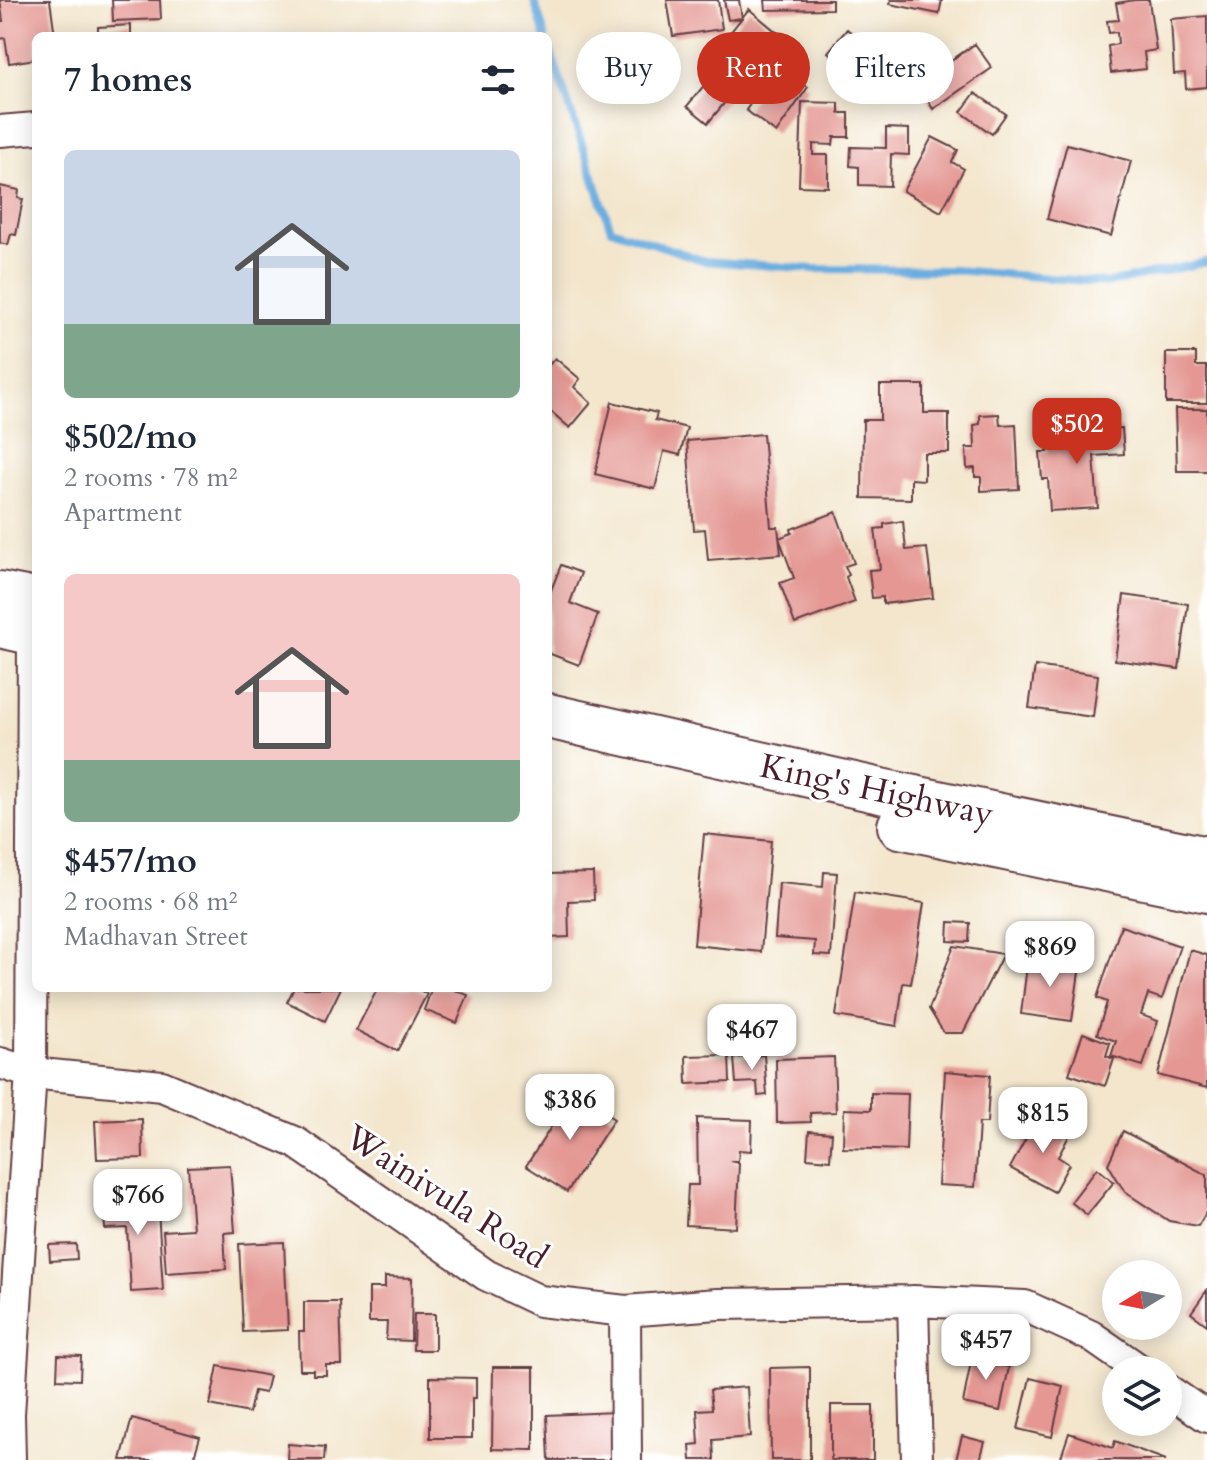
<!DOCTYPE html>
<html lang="en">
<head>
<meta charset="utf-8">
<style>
  :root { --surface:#fff; --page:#f2f2f3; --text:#1f2937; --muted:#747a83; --accent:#c8321e }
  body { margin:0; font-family:Cardo,serif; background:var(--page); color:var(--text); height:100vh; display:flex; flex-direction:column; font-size:30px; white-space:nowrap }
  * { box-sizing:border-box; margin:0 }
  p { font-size:26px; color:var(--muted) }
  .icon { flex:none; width:44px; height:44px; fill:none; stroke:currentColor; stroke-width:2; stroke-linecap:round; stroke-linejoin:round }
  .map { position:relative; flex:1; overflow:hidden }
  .details { position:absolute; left:32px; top:32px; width:520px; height:960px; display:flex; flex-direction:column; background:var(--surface); border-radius:12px; box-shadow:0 4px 20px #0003 }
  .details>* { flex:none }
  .banner { position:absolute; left:576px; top:32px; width:510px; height:72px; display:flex; gap:16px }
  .needle { width:52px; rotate:260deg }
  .fabs { position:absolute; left:1102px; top:1260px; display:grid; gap:16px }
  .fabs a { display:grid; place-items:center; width:80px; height:80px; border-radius:50%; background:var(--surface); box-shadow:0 4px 20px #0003; font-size:40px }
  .price { position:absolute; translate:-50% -68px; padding:0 18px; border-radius:16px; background:#fff; color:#222; font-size:26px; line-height:52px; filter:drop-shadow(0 2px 4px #0008) }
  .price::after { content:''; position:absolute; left:50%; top:48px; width:24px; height:18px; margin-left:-12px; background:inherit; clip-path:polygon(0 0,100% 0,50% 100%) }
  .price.active { background:var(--accent); color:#fff }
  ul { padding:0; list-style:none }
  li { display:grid; align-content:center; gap:16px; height:424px; padding:0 32px }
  li span { display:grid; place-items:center; height:248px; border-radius:12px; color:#555 }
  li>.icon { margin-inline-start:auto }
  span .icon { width:144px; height:144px; fill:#fffc; stroke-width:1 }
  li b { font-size:34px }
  h2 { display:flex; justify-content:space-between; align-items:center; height:96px; padding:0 32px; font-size:34px }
  .pill { padding:0 28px; border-radius:36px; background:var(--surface); box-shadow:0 4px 20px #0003; font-size:28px; line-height:72px }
  .pill.active { background:var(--accent); color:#fff }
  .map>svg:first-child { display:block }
</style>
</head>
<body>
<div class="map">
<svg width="1207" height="1460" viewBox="0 0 1207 1460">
  <rect width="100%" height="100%" fill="#fff"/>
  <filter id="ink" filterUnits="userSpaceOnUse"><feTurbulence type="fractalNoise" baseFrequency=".0125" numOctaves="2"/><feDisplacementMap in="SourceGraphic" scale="16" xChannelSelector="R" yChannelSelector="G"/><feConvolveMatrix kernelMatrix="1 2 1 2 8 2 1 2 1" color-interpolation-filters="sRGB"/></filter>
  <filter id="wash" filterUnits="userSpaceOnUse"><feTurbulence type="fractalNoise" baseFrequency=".006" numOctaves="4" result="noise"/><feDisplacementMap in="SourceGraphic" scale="32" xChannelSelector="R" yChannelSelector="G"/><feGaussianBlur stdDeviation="1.8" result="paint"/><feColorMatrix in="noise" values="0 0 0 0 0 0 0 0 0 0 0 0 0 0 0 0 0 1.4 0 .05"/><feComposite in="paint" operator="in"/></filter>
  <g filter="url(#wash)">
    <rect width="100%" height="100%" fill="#f3e6cd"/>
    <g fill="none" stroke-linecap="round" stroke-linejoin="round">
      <!-- stream -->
      <path stroke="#6cade0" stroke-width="8" d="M534,0L545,36
        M548,44L611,229L705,261L813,269L955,270L1108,283L1207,262"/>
    </g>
    <g id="blocks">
      <!-- building -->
      <path fill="#e49793" d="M0,0H50L55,36H36V59L9,63L5,38L0,39V21H3Z
        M112,0H160L161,19L113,21Z
        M667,0H718L722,29L673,36Z
        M724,0H739L742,18L728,20Z
        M765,0H832V9L766,10Z
        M891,0H942L939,14L890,4Z
        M1135,0H1149L1156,50L1144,52L1146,69L1111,73L1108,46L1118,44L1117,32L1109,33L1107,21L1119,20L1116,3Z
        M749,9L780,35L708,123L687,106L716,71L706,63Z
        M1207,16V87L1186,89L1185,73L1174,74L1171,19Z
        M131,25V36H98V27Z
        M847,29L865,44L846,67L828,52Z
        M975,44L992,68L933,109L917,84Z
        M773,51L791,64L786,71L808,87L776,133L746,110L762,87L752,80Z
        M975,93L1006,114L992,134L961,112Z
        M802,102L839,103V113H849V137H834L833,145L813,144V155H828V187L799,186Z
        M886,128L909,129V155L891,154L890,186L859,185V167L850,166L851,147L886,148Z
        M932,137L958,150L952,162L964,169L941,212L903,191Z
        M1067,144L1131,161L1111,236L1047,219Z
        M0,186L19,190L18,198L23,199L16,235L11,234L8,245L0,243Z
        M1166,353H1196V366H1207V403H1166Z
        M555,358L580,379L574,387L591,403L570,428L548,409V366Z
        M880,385H924V413H949V453H924V480L911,479V499L862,498L863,420H880Z
        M612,402L657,413L655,420L687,428L680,455L664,451L655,489L595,474Z
        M1175,409H1207V471H1177Z
        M999,414L1000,425L1016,424L1019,489L981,491V477H975V468L967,469L966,448H975L974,425L980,424V415Z
        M1122,428L1124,454L1094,456L1098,508L1050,511L1048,479H1042L1040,452H1048L1047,433Z
        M763,434L771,527H778L781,554L708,560L705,529L694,530L687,441Z
        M836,512L854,563L845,566L849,575L846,577L855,602L795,624L780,583L794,578L779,538L792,533L791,529Z
        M903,521L906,550L927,548L933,598L883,604V597L872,598L869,570L880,569L875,529L884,528V524Z
        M561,565L581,573L570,603L598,614L579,665L548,653V598Z
        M1124,595L1188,604L1179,669L1115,660Z
        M1035,666L1098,675L1093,717L1029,708Z
        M704,834L771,841L761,952L694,945Z
        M824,872L837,873L831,956L814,955L815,941L775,938L779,883L823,887Z
        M593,873L594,900L568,901L569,937L548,938V874Z
        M855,892L924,903L911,984L903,983L897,1026L836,1016Z
        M949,922L970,923L969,942L948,941Z
        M1121,926L1180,946L1162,999L1148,994L1141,1015L1158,1021L1143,1066L1111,1056L1116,1041L1097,1034L1107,1002L1097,998Z
        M954,946L1003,954L963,1033H944L929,1009Z
        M1190,950L1207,955V1088L1158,1075Z
        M1028,958L1080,965L1072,1021L1021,1014Z
        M294,988H341L325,1021L287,1002Z
        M378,988H416L427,994L397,1051L356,1030Z
        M432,988H450L468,995L457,1023L424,1010Z
        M1083,1033L1110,1043L1106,1056L1114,1059L1105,1086L1069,1074Z
        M729,1055L730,1082L687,1084L686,1056Z
        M764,1055L767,1095L758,1096L757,1082L736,1083L734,1058Z
        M834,1057L836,1112L810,1113L811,1122L777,1123L776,1059Z
        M945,1071L990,1075L987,1123H979L975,1187L938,1185Z
        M573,1093L614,1119L567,1192L526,1166Z
        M871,1093L908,1094L906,1150L843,1148L844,1109L871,1110Z
        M1038,1116L1070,1134L1058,1157L1069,1164L1054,1192L1010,1168Z
        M697,1118L752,1120L751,1151L739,1150L738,1161H730L739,1163L736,1228L686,1225L688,1185H698Z
        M142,1119L143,1158L97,1159L95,1121Z
        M809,1131L832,1133L830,1160L807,1158Z
        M1123,1131L1207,1175V1211L1198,1226L1169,1221L1125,1192L1108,1164Z
        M230,1165L235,1232L224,1233L226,1269L166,1273L163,1231L193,1229L188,1167Z
        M1097,1168L1114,1182L1087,1215L1071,1202Z
        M157,1193L163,1290L131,1292L127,1228L105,1229L103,1196Z
        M284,1242L288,1330L243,1332L239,1244Z
        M76,1244L77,1259L50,1261L49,1245Z
        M385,1277L412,1278L411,1341L386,1340L387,1322H369V1288H385Z
        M1207,1290V1325L1191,1313Z
        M304,1302H340L342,1365H326V1375H313V1370H300L299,1331H304Z
        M414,1314H435V1350H413Z
        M973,1351L998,1356L996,1364L1009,1367L1000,1411L963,1403Z
        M58,1355L81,1356L80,1380L57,1379Z
        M218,1366L269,1376L265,1393L254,1391L249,1413L210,1405Z
        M493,1367H534V1450L492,1449Z
        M810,1367V1460H771L770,1368Z
        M430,1377L476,1378V1398H472V1438H430Z
        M1030,1378L1063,1386L1052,1437L1018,1429Z
        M747,1387L750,1437L713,1440L714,1460H691L690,1445L699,1444L697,1410L712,1409L710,1390Z
        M831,1405H873V1460H831Z
        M615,1412L617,1460H549L547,1415Z
        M132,1418L200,1437L193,1460H121Z
        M1069,1433L1113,1448L1115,1441L1166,1460H1060Z
        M962,1436L985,1442L980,1460H956Z
        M288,1444L325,1447L324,1460H287Z"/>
    </g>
  </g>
  <g filter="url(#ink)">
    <use href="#blocks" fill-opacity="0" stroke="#633d43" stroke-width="2"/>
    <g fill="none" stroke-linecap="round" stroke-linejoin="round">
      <!-- minor casing -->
      <g stroke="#633d43" stroke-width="34">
        <path id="minor" d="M0,131L36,128
          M0,1063L31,1073L162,1086L295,1142L486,1275L540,1301L625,1311L718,1304L913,1301L1025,1306L1091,1336L1140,1370
          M913,1301L917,1460
          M625,1311L626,1460
          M1168,1390L1207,1417
          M10,1460L9,1414L31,1073L33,632"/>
      </g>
      <!-- highway casing -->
      <g stroke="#633d43" stroke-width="48">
        <path id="highway" d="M0,594L36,601
          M0,625L36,633
          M548,716L885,792L1207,859
          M900,826L1207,890"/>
      </g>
      <!-- minor -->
      <use href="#minor" stroke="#fff" stroke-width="30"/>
      <!-- highway -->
      <use href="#highway" stroke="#fff" stroke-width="44"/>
    </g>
  </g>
  <g text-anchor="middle" stroke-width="6" stroke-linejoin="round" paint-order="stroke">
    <!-- street labels -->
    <g font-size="34" fill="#4a1f2b" stroke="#fff">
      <text transform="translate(877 789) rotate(12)" y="12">King's Highway</text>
      <text transform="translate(447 1196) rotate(33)" y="12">Wainivula Road</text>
    </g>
  </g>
</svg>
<div class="fabs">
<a><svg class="needle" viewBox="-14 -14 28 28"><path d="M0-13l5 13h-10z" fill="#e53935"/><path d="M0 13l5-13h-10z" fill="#747a83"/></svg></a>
<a><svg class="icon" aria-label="layers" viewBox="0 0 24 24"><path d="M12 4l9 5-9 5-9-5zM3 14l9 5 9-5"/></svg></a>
</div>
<b class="price active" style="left:1077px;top:466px">$502</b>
<b class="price" style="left:1050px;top:989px">$869</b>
<b class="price" style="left:752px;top:1072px">$467</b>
<b class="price" style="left:570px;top:1142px">$386</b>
<b class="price" style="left:1043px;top:1155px">$815</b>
<b class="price" style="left:138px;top:1237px">$766</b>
<b class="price" style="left:986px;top:1382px">$457</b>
<div class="banner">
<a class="pill">Buy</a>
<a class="pill active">Rent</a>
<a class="pill">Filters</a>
</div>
<section class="details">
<h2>7 homes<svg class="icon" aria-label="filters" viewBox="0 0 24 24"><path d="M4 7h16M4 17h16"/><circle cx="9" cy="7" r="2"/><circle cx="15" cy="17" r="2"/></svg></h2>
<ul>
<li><span style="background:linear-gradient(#c9d6e8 70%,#7fa58c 0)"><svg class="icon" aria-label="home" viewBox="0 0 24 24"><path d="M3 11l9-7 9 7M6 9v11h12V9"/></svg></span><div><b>$502/mo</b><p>2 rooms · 78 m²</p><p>Apartment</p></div></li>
<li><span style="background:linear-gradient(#f6c9c9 75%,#7fa58c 0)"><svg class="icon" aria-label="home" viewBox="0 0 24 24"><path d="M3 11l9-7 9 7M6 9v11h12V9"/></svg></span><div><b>$457/mo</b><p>2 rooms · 68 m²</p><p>Madhavan Street</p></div></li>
</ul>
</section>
</div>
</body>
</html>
